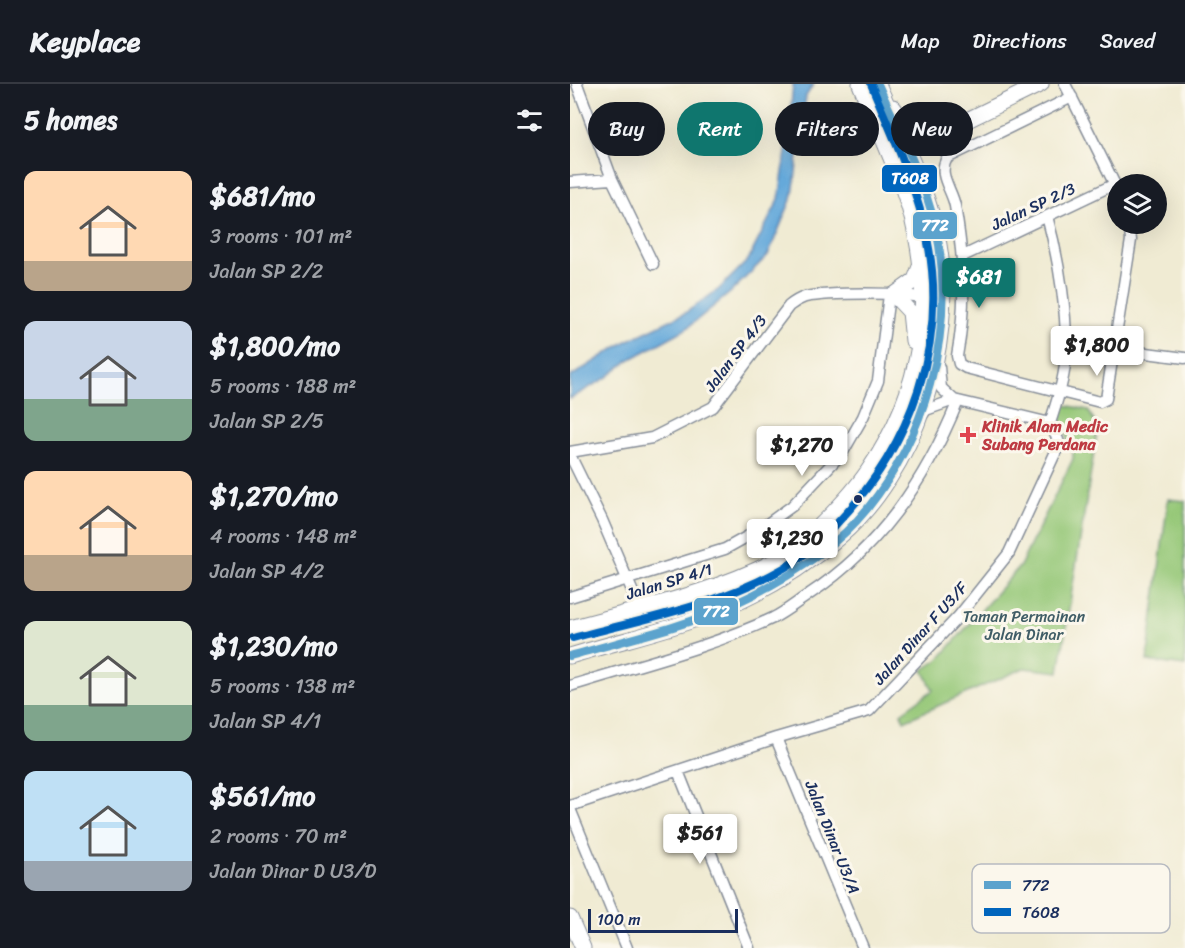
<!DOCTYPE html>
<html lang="en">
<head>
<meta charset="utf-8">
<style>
  :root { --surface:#171b24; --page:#20242c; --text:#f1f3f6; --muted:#9ea1a6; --line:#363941; --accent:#0f766e }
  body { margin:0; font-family:Sriracha,sans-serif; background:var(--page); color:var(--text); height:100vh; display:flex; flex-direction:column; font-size:22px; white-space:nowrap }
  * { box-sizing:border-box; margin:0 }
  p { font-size:20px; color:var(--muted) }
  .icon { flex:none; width:33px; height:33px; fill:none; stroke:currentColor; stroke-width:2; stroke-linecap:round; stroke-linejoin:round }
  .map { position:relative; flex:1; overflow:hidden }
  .sheet { display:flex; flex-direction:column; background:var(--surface); width:570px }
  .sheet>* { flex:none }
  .hud { position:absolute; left:18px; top:18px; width:507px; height:54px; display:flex; gap:12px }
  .fabs { position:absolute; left:537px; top:90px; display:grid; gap:12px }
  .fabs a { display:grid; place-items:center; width:60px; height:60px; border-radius:50%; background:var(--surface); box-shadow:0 6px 24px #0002; font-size:30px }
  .scale { position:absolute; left:18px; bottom:15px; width:150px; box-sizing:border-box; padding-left:6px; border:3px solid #1b2f5e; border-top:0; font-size:16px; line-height:21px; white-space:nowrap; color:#1b2f5e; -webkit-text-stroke:4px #fbf7ec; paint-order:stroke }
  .price { position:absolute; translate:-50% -51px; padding:0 14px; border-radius:6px; background:#fff; color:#222; font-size:20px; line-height:39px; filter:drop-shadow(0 2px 3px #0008) }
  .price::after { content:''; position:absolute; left:50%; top:36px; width:18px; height:14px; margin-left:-9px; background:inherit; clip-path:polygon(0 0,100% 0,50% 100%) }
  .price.selected { background:var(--accent); color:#fff }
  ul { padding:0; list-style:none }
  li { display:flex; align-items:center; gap:18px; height:150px; padding:0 24px }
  li span { display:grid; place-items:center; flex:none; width:168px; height:120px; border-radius:12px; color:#555 }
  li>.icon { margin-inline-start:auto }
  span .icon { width:72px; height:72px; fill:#fffc; stroke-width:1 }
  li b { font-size:26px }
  h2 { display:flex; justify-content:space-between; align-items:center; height:72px; padding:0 24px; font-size:26px }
  .pill { padding:0 21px; border-radius:27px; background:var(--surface); box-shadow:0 6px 24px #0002; font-size:21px; line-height:54px }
  .pill.selected { background:var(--accent); color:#fff }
  header { display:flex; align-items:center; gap:36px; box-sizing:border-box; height:84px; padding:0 30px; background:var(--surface); border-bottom:2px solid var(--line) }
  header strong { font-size:28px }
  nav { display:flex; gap:33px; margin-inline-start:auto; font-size:21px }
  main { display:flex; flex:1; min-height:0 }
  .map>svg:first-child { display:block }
</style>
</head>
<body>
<header>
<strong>Keyplace</strong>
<nav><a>Map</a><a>Directions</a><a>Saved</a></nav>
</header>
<main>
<section class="sheet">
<h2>5 homes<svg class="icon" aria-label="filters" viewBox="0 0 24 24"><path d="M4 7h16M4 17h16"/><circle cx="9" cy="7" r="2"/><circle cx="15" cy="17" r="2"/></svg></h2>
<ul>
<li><span style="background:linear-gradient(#ffd9b3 75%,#b9a48a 0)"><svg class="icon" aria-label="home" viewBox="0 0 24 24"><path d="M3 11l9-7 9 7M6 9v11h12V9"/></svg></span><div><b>$681/mo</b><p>3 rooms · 101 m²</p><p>Jalan SP 2/2</p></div></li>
<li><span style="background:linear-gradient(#c9d6e8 65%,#7fa58c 0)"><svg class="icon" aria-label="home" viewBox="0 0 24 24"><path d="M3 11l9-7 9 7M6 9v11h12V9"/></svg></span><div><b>$1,800/mo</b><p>5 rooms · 188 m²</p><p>Jalan SP 2/5</p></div></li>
<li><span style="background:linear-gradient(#ffd9b3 70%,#b9a48a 0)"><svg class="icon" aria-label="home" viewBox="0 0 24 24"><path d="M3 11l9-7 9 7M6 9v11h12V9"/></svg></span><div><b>$1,270/mo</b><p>4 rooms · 148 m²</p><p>Jalan SP 4/2</p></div></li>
<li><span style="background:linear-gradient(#dfe7d0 70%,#7fa58c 0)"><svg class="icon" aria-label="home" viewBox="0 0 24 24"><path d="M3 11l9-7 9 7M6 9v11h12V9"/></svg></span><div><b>$1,230/mo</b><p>5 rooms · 138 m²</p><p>Jalan SP 4/1</p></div></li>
<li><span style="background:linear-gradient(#bfe0f5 75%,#9aa5b1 0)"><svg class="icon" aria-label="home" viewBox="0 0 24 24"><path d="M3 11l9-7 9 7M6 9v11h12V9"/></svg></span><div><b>$561/mo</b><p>2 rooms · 70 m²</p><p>Jalan Dinar D U3/D</p></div></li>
</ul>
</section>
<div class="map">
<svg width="615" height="864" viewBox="0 0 615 864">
  <rect width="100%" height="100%" fill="#fbf7ec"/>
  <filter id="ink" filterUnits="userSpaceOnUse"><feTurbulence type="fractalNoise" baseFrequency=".0167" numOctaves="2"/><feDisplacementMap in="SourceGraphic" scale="12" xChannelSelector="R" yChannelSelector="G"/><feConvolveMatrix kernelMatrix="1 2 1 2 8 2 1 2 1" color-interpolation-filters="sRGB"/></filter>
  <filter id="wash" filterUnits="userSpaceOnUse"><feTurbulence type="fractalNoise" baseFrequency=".008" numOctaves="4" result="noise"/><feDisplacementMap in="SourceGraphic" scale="24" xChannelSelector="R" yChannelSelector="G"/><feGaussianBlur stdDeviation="1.35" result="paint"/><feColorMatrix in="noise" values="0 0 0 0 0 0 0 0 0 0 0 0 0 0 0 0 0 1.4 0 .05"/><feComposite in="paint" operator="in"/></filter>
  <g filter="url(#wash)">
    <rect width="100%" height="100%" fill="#f0ebd3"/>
    <!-- green -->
    <path fill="#96c878" stroke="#587c6b" stroke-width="1.5" d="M495,321L518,326L528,343L489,588L454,584L334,637L331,629L363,606L353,586L369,575L450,482L503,375V367L497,362V353L489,330Z
      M598,415L615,417V582L577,577Z"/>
    <!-- water -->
    <path fill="#65a9da" stroke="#406c9c" stroke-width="1.5" d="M223,0H244L236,12L223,111L198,171L161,208L116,245L59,276L36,294L0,315V293L55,258L115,229L149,205L178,176L209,115L218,55Z"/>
  </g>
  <g filter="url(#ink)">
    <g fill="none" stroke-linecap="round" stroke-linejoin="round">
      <!-- street casing -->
      <g stroke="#868d98" stroke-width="13">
        <path id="street" d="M7,0L42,95L83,180
          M495,0L547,105
          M502,13L377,74C367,91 382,105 385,122C394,176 397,218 387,272L389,280L396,284L530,318L536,315L561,156L559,140
          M0,98L42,95
          M477,132C489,176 499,235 495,280C493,301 486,320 480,339
          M393,172L545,100
          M545,265L615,274
          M369,283L371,304L384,316
          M351,333L356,326L384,316L480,339
          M0,368L82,354L143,323L219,222C224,218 229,215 235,213C256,209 336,207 354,215
          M0,371L32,436L70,525
          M0,513L155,465L189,446L222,422L273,368L293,333L308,297L319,211
          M0,602C67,581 139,564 203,534C215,528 226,519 238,511C310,464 356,396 388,317
          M206,654L293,864
          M108,687L179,864
          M0,722L206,654L299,627L388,533L439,469L488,363V356L480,339
          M0,725L57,864"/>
      </g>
      <!-- secondary casing -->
      <g stroke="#868d98" stroke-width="17">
        <path id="secondary" d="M323,23C334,41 354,49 374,46
          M328,70L471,0
          M343,257L340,228L324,211L345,196L351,180
          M0,544C69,525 143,509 207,476C234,462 281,412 298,387C353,307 366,216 339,123C326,81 306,40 290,0
          M0,572C48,557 102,546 148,527C190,510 233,484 268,454C346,389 386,260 369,161C359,105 330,52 308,0
          M0,834L13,864"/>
      </g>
      <!-- street -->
      <use href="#street" stroke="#fff" stroke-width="10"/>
      <!-- secondary -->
      <use href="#secondary" stroke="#fff" stroke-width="15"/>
      <!-- bus-1 casing -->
      <g stroke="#fbf7ec" stroke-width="12">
        <path id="bus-1" d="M0,572C55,556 112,544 164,520C212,498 263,467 297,425C355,353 383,253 369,161C360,105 331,52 308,0"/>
      </g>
      <!-- bus-2 casing -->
      <g stroke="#fbf7ec" stroke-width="12">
        <path id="bus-2" d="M3,554C73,535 150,521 214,484C235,472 253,455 269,437C341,362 379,257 357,154C346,100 322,51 301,0"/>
      </g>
      <!-- bus-1 -->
      <use href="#bus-1" stroke="#5ca3cd" stroke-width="8"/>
      <!-- bus-2 -->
      <use href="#bus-2" stroke="#0065bd" stroke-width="8"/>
    </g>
  </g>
  <!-- markers -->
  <path fill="#e0444e" stroke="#fbf7ec" stroke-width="2" d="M395 342h6v6h6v6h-6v6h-6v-6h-6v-6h6z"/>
  <circle fill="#1b2f5e" stroke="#fbf7ec" stroke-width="2" cx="288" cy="415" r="5"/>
  <g text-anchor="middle" stroke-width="6" stroke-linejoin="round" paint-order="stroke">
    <!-- street labels -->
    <g font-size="16" fill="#1b2f5e" stroke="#fbf7ec">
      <text transform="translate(463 122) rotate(-25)" y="6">Jalan SP 2/3</text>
      <text transform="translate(165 269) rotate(-53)" y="6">Jalan SP 4/3</text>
      <text transform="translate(99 497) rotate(-17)" y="6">Jalan SP 4/1</text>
      <text transform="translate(350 549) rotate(-48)" y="6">Jalan Dinar F U3/F</text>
      <text transform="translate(263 753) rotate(68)" y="6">Jalan Dinar U3/A</text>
    </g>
    <!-- health labels -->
    <g font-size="16" font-weight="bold" fill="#be3a42" stroke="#fbf7ec" text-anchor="start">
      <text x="412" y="348">Klinik Alam Medic<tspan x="412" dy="18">Subang Perdana</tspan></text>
    </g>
    <!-- park labels -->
    <g font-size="16" fill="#405d66" stroke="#fbf7ec">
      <text x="454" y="538">Taman Permainan<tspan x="454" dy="18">Jalan Dinar</tspan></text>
    </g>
  </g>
  <!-- legend -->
  <rect x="402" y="780" width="198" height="69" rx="9" fill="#fbf7ec" stroke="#b8bbc1" stroke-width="1.5"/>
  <rect x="414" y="797" width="27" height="8" fill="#5ca3cd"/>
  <rect x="414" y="824" width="27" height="8" fill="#0065bd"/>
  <g font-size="16" fill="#1b2f5e">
    <text x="452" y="807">772</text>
    <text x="452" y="834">T608</text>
  </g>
  <g stroke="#fbf7ec" stroke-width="2">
    <rect x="311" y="80" width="57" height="29" rx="6" fill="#0065bd"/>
    <rect x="342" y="127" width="46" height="29" rx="6" fill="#5ca3cd"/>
    <rect x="123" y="513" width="46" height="29" rx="6" fill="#5ca3cd"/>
  </g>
  <g font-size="16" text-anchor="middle" font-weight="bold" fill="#fff">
    <text x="340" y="100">T608</text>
    <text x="365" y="147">772</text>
    <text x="146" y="533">772</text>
  </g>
</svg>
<div class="fabs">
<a><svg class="icon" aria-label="layers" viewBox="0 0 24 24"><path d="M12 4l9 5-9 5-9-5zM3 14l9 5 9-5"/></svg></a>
</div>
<div class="scale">100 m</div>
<b class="price selected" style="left:409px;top:225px">$681</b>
<b class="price" style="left:527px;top:293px">$1,800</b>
<b class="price" style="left:232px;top:393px">$1,270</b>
<b class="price" style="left:222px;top:486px">$1,230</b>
<b class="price" style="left:130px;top:781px">$561</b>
<div class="hud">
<a class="pill">Buy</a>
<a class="pill selected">Rent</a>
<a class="pill">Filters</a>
<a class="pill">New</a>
</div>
</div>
</main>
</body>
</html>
